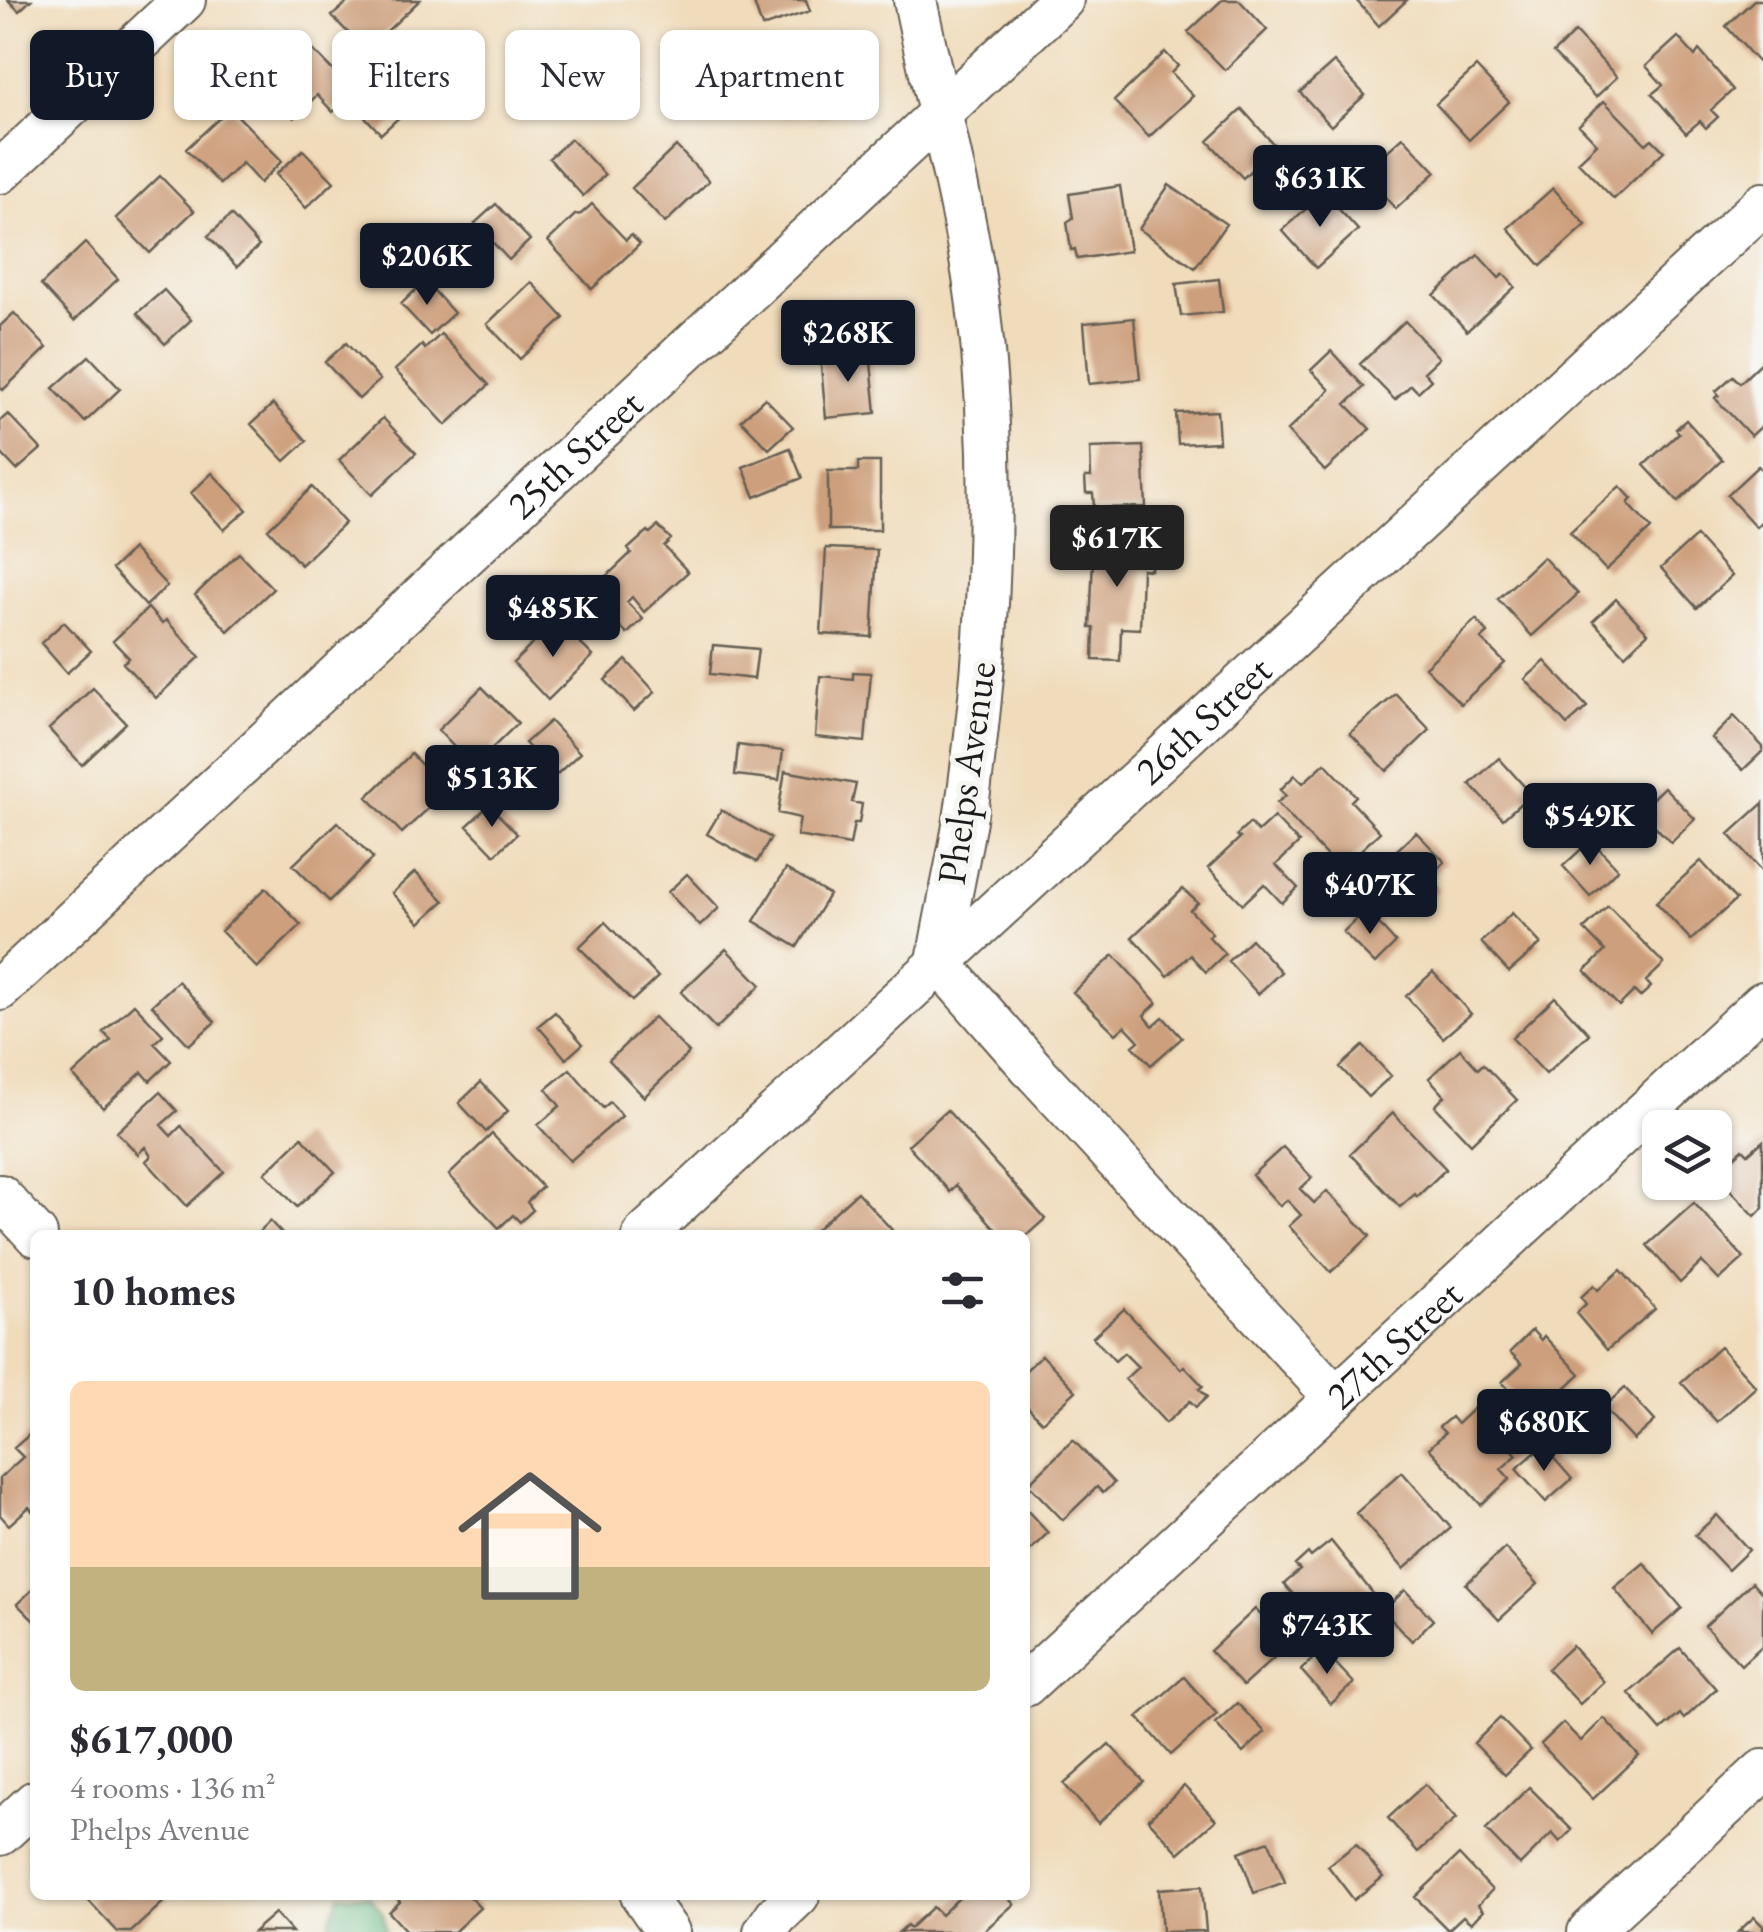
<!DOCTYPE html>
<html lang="en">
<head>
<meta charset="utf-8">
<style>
  :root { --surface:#fff; --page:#f2f2f3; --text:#2b2b33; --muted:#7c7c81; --accent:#111827 }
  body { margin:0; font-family:"EB Garamond",serif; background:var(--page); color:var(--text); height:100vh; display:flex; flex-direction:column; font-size:38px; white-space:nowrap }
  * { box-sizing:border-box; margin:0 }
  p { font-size:32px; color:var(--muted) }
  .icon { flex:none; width:55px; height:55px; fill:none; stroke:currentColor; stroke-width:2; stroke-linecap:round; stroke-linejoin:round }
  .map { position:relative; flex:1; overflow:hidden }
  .details { position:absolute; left:30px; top:1230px; width:1000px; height:670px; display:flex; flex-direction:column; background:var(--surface); border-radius:15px; box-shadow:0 2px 8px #0004 }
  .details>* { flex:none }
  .hud { position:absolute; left:30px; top:30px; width:1000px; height:90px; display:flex; gap:20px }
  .controls { position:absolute; left:1642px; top:1110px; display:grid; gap:20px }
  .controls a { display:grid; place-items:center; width:90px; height:90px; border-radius:15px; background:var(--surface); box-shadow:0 2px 8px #0004; font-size:50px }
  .price { position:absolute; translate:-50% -85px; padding:0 22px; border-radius:10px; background:var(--accent); color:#fff; font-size:32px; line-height:65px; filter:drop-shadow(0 2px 5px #0008) }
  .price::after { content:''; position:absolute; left:50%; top:60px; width:30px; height:22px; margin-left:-15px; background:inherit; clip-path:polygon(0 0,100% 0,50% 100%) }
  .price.current { background:#222; color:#fff }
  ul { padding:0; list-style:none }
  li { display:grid; align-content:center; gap:20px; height:530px; padding:0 40px }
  li span { display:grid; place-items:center; height:310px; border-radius:15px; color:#555 }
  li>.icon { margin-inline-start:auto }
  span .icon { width:180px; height:180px; fill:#fffc; stroke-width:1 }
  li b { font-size:42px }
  h2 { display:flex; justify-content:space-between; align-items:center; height:120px; padding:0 40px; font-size:42px }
  .pill { padding:0 35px; border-radius:15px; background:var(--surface); box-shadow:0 2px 8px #0004; font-size:35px; line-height:90px }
  .pill.current { background:var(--accent); color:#fff }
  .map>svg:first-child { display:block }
</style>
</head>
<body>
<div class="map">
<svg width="1763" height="1932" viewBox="0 0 1763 1932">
  <rect width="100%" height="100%" fill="#f6f6f2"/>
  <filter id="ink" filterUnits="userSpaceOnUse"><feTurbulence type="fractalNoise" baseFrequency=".01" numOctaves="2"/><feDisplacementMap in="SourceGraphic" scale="20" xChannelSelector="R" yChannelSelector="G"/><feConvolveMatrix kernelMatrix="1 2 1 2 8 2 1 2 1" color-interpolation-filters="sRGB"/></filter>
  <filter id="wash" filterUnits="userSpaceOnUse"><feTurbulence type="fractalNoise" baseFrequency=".0048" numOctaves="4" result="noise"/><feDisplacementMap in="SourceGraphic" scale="40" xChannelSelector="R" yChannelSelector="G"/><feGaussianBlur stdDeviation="2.25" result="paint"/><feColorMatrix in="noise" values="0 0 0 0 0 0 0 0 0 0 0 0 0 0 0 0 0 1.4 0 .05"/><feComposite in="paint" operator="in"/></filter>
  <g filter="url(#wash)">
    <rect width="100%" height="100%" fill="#f0dbba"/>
    <!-- forest -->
    <path fill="#68ba86" stroke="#426b51" stroke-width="2.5" d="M340,1895H368L383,1913L386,1932H331L330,1920Z"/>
    <g id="blocks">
      <!-- building -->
      <path fill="#cd9f7c" d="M8,0H31L19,11Z
        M350,0H420L366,51L332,16Z
        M753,0H806L810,11L762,27Z
        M1222,0H1239L1267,30L1225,70L1188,32Z
        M1356,0H1407L1379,26Z
        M1754,0H1763V59L1759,63L1726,26Z
        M1575,32L1617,77L1596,97L1553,53Z
        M1678,37L1695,56L1699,50L1733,90L1711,110L1718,117L1706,128L1700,121L1686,133L1652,94L1663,85L1646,66Z
        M304,41L354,92L333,112L317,95L294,118L261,84Z
        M608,42L641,79L620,99L586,62Z
        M817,42L836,112L818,117L816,108L783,117L767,55Z
        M1165,52L1178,66L1171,73L1193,96L1149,137L1114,101Z
        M732,58L742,86L699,102L689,74Z
        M1334,62L1365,95L1331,126L1300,92Z
        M1476,67L1509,102L1469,140L1436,104Z
        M377,82L405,112L381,134L353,104Z
        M1604,101L1646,144L1652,139L1664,151L1614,199L1578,162L1597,144L1579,125Z
        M230,108L282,161L260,183L242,163L220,184L186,149Z
        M1242,109L1276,147L1243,178L1208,141Z
        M1403,137L1436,172L1396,209L1363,173Z
        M571,139L605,175L583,196L549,158Z
        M676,146L709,181L665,223L632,188Z
        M303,150L334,182L306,208L276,174Z
        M160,176L194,211L150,253L116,218Z
        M1169,185L1226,224L1195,268L1139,229Z
        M1120,186L1130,251L1077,259L1075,249L1071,250L1067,222L1073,218L1069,194Z
        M1553,188L1586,225L1541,266L1508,228Z
        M1324,193L1358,230L1316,268L1282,230Z
        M496,204L530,240L509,260L475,223Z
        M592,204L626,240L631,235L640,244L592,289L548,241L575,215L581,214Z
        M231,215L259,246L237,267L208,236Z
        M85,243L118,279L74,321L41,285Z
        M1478,255L1499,278L1504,274L1515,287L1467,331L1434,295Z
        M1219,279L1223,312L1181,316L1176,284Z
        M425,281L454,313L430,335L401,304Z
        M531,282L564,318L520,359L487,324Z
        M164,290L191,320L165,344L137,313Z
        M14,313L47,348L3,390L0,387V326Z
        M1134,318L1140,379L1089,384L1084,323Z
        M1405,321L1439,358L1424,372L1431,380L1418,392L1411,385L1395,400L1360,364Z
        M441,334L489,385L446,425L395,370L422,345L425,349Z
        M346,343L380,380L359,399L325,362Z
        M1331,351L1364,387L1346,404L1370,429L1325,471L1287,431L1330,390L1311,370Z
        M870,352L876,413L826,418L820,356Z
        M89,356L120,389L85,422L53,388Z
        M1763,361V425L1751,436L1715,398L1719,395L1716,391L1733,376L1740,383Z
        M765,398L793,427L769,449L741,420Z
        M273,404L307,441L285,461L251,424Z
        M1217,411L1219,442L1178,444L1176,413Z
        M8,414L41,449L17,470L0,452V421Z
        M383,418L416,453L372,495L339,460Z
        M1686,420L1722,460L1678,502L1644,465L1679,433L1676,429Z
        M1143,446L1146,507L1094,508L1093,493H1086L1085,477H1091L1090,448Z
        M790,448L802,478L755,497L743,467Z
        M858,462H880V530H828V471H858Z
        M1758,466L1763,471V520L1756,527L1727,495Z
        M212,473L247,510L224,530L191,493Z
        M1620,486L1632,499L1628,503L1651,529L1606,570L1570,532Z
        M312,487L345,523L301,565L268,529Z
        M658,526L671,539L664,546L688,572L644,612L632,597L627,602L643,619L627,634L589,593L631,553L628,549L648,531L650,533Z
        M1094,535L1153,537L1151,570L1142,569L1140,629L1121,628L1120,661L1093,660L1094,628H1090Z
        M1696,536L1732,576L1697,608L1661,568Z
        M826,548L877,550L872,637L821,634Z
        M133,549L167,586L146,606L112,569Z
        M239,553L273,589L228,631L195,595Z
        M1543,557L1578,594L1532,636L1498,599Z
        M1616,599L1648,633L1625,655L1593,621Z
        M148,608L162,624L166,620L200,657L156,698L123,663L129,658L113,641Z
        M1476,619L1488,633L1481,639L1505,663L1461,704L1425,667Z
        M557,620L593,656L548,700L513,663Z
        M64,622L91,651L67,673L41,643Z
        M713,645L758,649L754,679L710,674Z
        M626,660L655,692L634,711L605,680Z
        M1545,661L1587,707L1567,725L1525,679Z
        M853,672L871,673L865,742L815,737L820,676L853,679Z
        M482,687L518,723L473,767L438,730Z
        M93,688L126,723L82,765L49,729Z
        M1396,694L1430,730L1387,771L1350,733Z
        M1734,716L1763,747V751L1743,770L1712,738Z
        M550,721L580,753L556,775L525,743Z
        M738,745L783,751L779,780L735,775Z
        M411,754L447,791L402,833L367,797Z
        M1499,758L1531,794L1503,819L1470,784Z
        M1325,763L1356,796L1351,801L1380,832L1340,870L1277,803L1286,795L1280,790L1295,775L1303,783Z
        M785,771L856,784L852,802L862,804L859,823H854L850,845L797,836L800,818L778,813Z
        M1664,787L1695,819L1671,843L1640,810Z
        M1763,803V873L1729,834Z
        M489,805L517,834L495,855L467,826Z
        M721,810L771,838L757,862L707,834Z
        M1274,817L1299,843L1276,865L1298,888L1282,903L1264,884L1243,904L1208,868L1240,838L1237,835L1250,823L1258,832Z
        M338,822L373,858L329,901L293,865Z
        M1416,832L1445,862L1428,878L1439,889L1418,908L1379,867Z
        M1591,840L1618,869L1590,896L1563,866Z
        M1701,861L1736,900L1691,940L1656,902Z
        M786,869L829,895L797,947L754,921Z
        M415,872L444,901L420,923L392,893Z
        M687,874L719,908L700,926L668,892Z
        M266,888L301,925L257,968L221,931Z
        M1183,889L1198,903L1190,910L1212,933L1208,936L1225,954L1206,972L1190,955L1168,976L1132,937Z
        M1608,906L1664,964L1646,981L1651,987L1640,997L1634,991L1619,1006L1585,971L1605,951L1584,929Z
        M1366,910L1396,943L1375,964L1343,932Z
        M1512,913L1541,944L1509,972L1481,942Z
        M605,922L658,977L632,1001L579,947Z
        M1251,939L1281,972L1258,994L1228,961Z
        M726,949L761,985L716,1029L681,992Z
        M1114,955L1157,1003L1144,1015L1153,1026L1163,1017L1182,1038L1151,1065L1133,1046L1139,1041L1125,1026L1116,1034L1073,992Z
        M1433,972L1471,1014L1443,1038L1406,996Z
        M178,981L215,1022L189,1045L152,1005Z
        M1555,997L1589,1034L1546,1074L1512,1038Z
        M134,1004L163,1035L154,1043L171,1061L150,1081L142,1072L103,1108L73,1075L111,1040L103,1032Z
        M555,1012L583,1044L566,1059L538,1026Z
        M654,1017L689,1053L644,1097L609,1060Z
        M1363,1046L1391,1076L1368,1097L1340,1067Z
        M1460,1049L1478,1069L1483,1064L1517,1100L1471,1144L1435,1106L1445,1096L1429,1078Z
        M570,1069L603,1108L610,1102L622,1116L570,1161L538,1125L560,1106L546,1089Z
        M481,1082L508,1111L486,1132L459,1103Z
        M160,1092L177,1111L161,1125L171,1136L181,1126L224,1172L187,1206L146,1161L151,1156L145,1147L138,1154L117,1132Z
        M947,1110L1045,1219L1027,1235H1001L956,1185L950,1192L908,1145Z
        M1393,1113L1446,1169L1417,1197L1415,1194L1400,1207L1350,1154Z
        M492,1134L542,1187L527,1202L533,1210L520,1222L513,1215L499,1228L449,1175Z
        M302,1137L335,1172L297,1207L265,1173Z
        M1763,1141V1208L1755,1216L1721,1180L1724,1177L1719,1171L1743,1149L1748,1154Z
        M1283,1147L1312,1178L1300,1189L1314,1203L1327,1191L1370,1236L1331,1272L1289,1226L1301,1215L1287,1200L1280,1206L1252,1175Z
        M857,1192L892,1230L887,1235H810Z
        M1694,1203L1744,1258L1719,1280L1702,1262L1680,1283L1647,1245Z
        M270,1221L283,1235H256Z
        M1621,1270L1655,1309L1607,1350L1576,1313L1586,1304L1581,1297L1594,1285L1598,1290Z
        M1124,1309L1181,1369L1184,1366L1203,1386L1199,1389L1207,1397L1196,1407L1190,1401L1166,1423L1125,1379L1138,1367L1124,1353L1115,1361L1093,1337Z
        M1532,1330L1541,1340L1544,1336L1580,1374L1534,1417L1502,1382L1522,1364L1510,1352Z
        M1720,1347L1756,1387L1717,1422L1681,1382Z
        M1042,1355L1076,1391L1042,1422L1025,1404V1371Z
        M1625,1388L1655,1421L1634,1440L1603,1407Z
        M1474,1408L1517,1455L1501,1469L1510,1479L1481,1505L1429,1448L1445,1433L1439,1427L1451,1417L1457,1424Z
        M30,1434L35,1440V1514L29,1507L9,1525L0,1515V1478L23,1457L14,1448Z
        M1073,1440L1114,1483L1103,1493L1097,1487L1063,1520L1028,1484Z
        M1543,1446L1572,1479L1546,1502L1516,1469Z
        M1402,1472L1451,1528L1404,1569L1356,1513Z
        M1025,1508L1048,1533L1025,1555Z
        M1717,1515L1749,1550L1728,1570L1695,1535Z
        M1331,1541L1379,1601L1334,1641L1284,1584L1300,1570L1295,1565L1308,1553L1311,1557Z
        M1505,1548L1538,1584L1499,1620L1466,1584Z
        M1644,1563L1682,1608L1652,1634L1614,1588Z
        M1752,1582L1763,1594V1645L1741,1665L1705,1626Z
        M35,1587V1622L17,1604Z
        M1405,1590L1433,1620L1412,1641L1383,1611Z
        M1255,1609L1289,1644L1243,1686L1210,1651Z
        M1572,1646L1604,1682L1580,1704L1547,1669Z
        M1680,1648L1716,1689L1684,1719L1680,1714L1661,1730L1629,1693Z
        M1323,1650L1354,1683L1331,1704L1301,1670Z
        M1184,1677L1217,1714L1171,1755L1138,1717Z
        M1237,1703L1265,1732L1243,1753L1215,1723Z
        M1500,1718L1531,1750L1505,1775L1474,1743Z
        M1604,1718L1639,1756L1593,1799L1541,1744L1563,1723L1581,1741Z
        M1109,1744L1144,1782L1098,1823L1064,1784Z
        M1425,1784L1456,1819L1418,1852L1388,1818Z
        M1184,1786L1216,1820L1179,1853L1148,1819Z
        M1529,1787L1572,1830L1560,1842L1552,1833L1520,1865L1486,1830Z
        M1269,1841L1285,1882L1254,1893L1239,1852Z
        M1356,1844L1383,1877L1354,1900L1328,1866Z
        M1459,1855L1492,1890L1478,1905L1483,1911L1471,1923L1463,1916L1448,1930L1415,1897Z
        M1202,1886L1206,1931L1162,1932L1159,1889Z
        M96,1895H171L131,1932H118L89,1901Z
        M394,1895H468L480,1908L454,1932H407L389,1912L400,1902Z
        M957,1895H1005L1014,1904L983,1932H899L907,1925L910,1928L933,1907L941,1915L959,1898Z
        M275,1913L292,1932H253Z
        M1754,1917L1763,1926V1932H1738Z"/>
    </g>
  </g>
  <g filter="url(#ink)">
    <use href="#blocks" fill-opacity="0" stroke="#665f53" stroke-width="2.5"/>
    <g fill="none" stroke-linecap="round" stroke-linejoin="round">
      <!-- minor casing -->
      <g stroke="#665f53" stroke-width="46">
        <g id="minor">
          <path d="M915,0C935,99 965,205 978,305C999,475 990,651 965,820C957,867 946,914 938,961L1037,1074L1336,1398"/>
          <path d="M0,172L184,0"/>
          <path id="s1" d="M0,989L1062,0"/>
          <path d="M0,1196L36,1235"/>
          <path id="s2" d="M644,1235L1763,204"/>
          <path id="s3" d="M1025,1685L1763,1003"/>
          <path d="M0,1834L35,1802"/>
          <path d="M642,1895L668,1932"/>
          <path d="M765,1932L776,1916L798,1895"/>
          <path d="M1589,1932L1763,1771"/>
        </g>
      </g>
      <!-- minor -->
      <use href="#minor" stroke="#fff" stroke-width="42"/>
    </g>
  </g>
  <g text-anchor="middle" stroke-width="10" stroke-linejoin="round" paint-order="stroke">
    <!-- street labels -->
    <g font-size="40" fill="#1c1c1c" stroke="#f6f6f2">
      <text dy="14" stroke="none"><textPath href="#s1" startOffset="785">25th Street</textPath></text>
      <text dy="14" stroke="none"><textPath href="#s2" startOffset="760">26th Street</textPath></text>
      <text transform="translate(966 773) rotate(-82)" y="14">Phelps Avenue</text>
      <text dy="14" stroke="none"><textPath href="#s3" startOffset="502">27th Street</textPath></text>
    </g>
  </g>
</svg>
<div class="controls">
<a><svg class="icon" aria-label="layers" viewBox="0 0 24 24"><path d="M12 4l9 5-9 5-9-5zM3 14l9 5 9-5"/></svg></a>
</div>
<b class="price" style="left:1320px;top:230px">$631K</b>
<b class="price" style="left:427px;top:308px">$206K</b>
<b class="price" style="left:848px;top:385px">$268K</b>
<b class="price current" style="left:1117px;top:590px">$617K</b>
<b class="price" style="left:553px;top:660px">$485K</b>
<b class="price" style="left:492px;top:830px">$513K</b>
<b class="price" style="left:1590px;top:868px">$549K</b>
<b class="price" style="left:1370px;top:937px">$407K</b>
<b class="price" style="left:1544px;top:1474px">$680K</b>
<b class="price" style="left:1327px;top:1677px">$743K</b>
<div class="hud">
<a class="pill current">Buy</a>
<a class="pill">Rent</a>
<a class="pill">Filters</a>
<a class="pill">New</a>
<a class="pill">Apartment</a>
</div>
<section class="details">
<h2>10 homes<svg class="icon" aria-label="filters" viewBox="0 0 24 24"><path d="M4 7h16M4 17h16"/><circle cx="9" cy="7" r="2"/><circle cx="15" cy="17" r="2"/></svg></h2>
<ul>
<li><span style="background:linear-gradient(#ffd9b3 60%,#c2b280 0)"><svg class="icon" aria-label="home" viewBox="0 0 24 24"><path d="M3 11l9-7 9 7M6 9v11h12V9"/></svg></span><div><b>$617,000</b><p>4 rooms · 136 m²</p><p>Phelps Avenue</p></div></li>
</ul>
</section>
</div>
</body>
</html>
